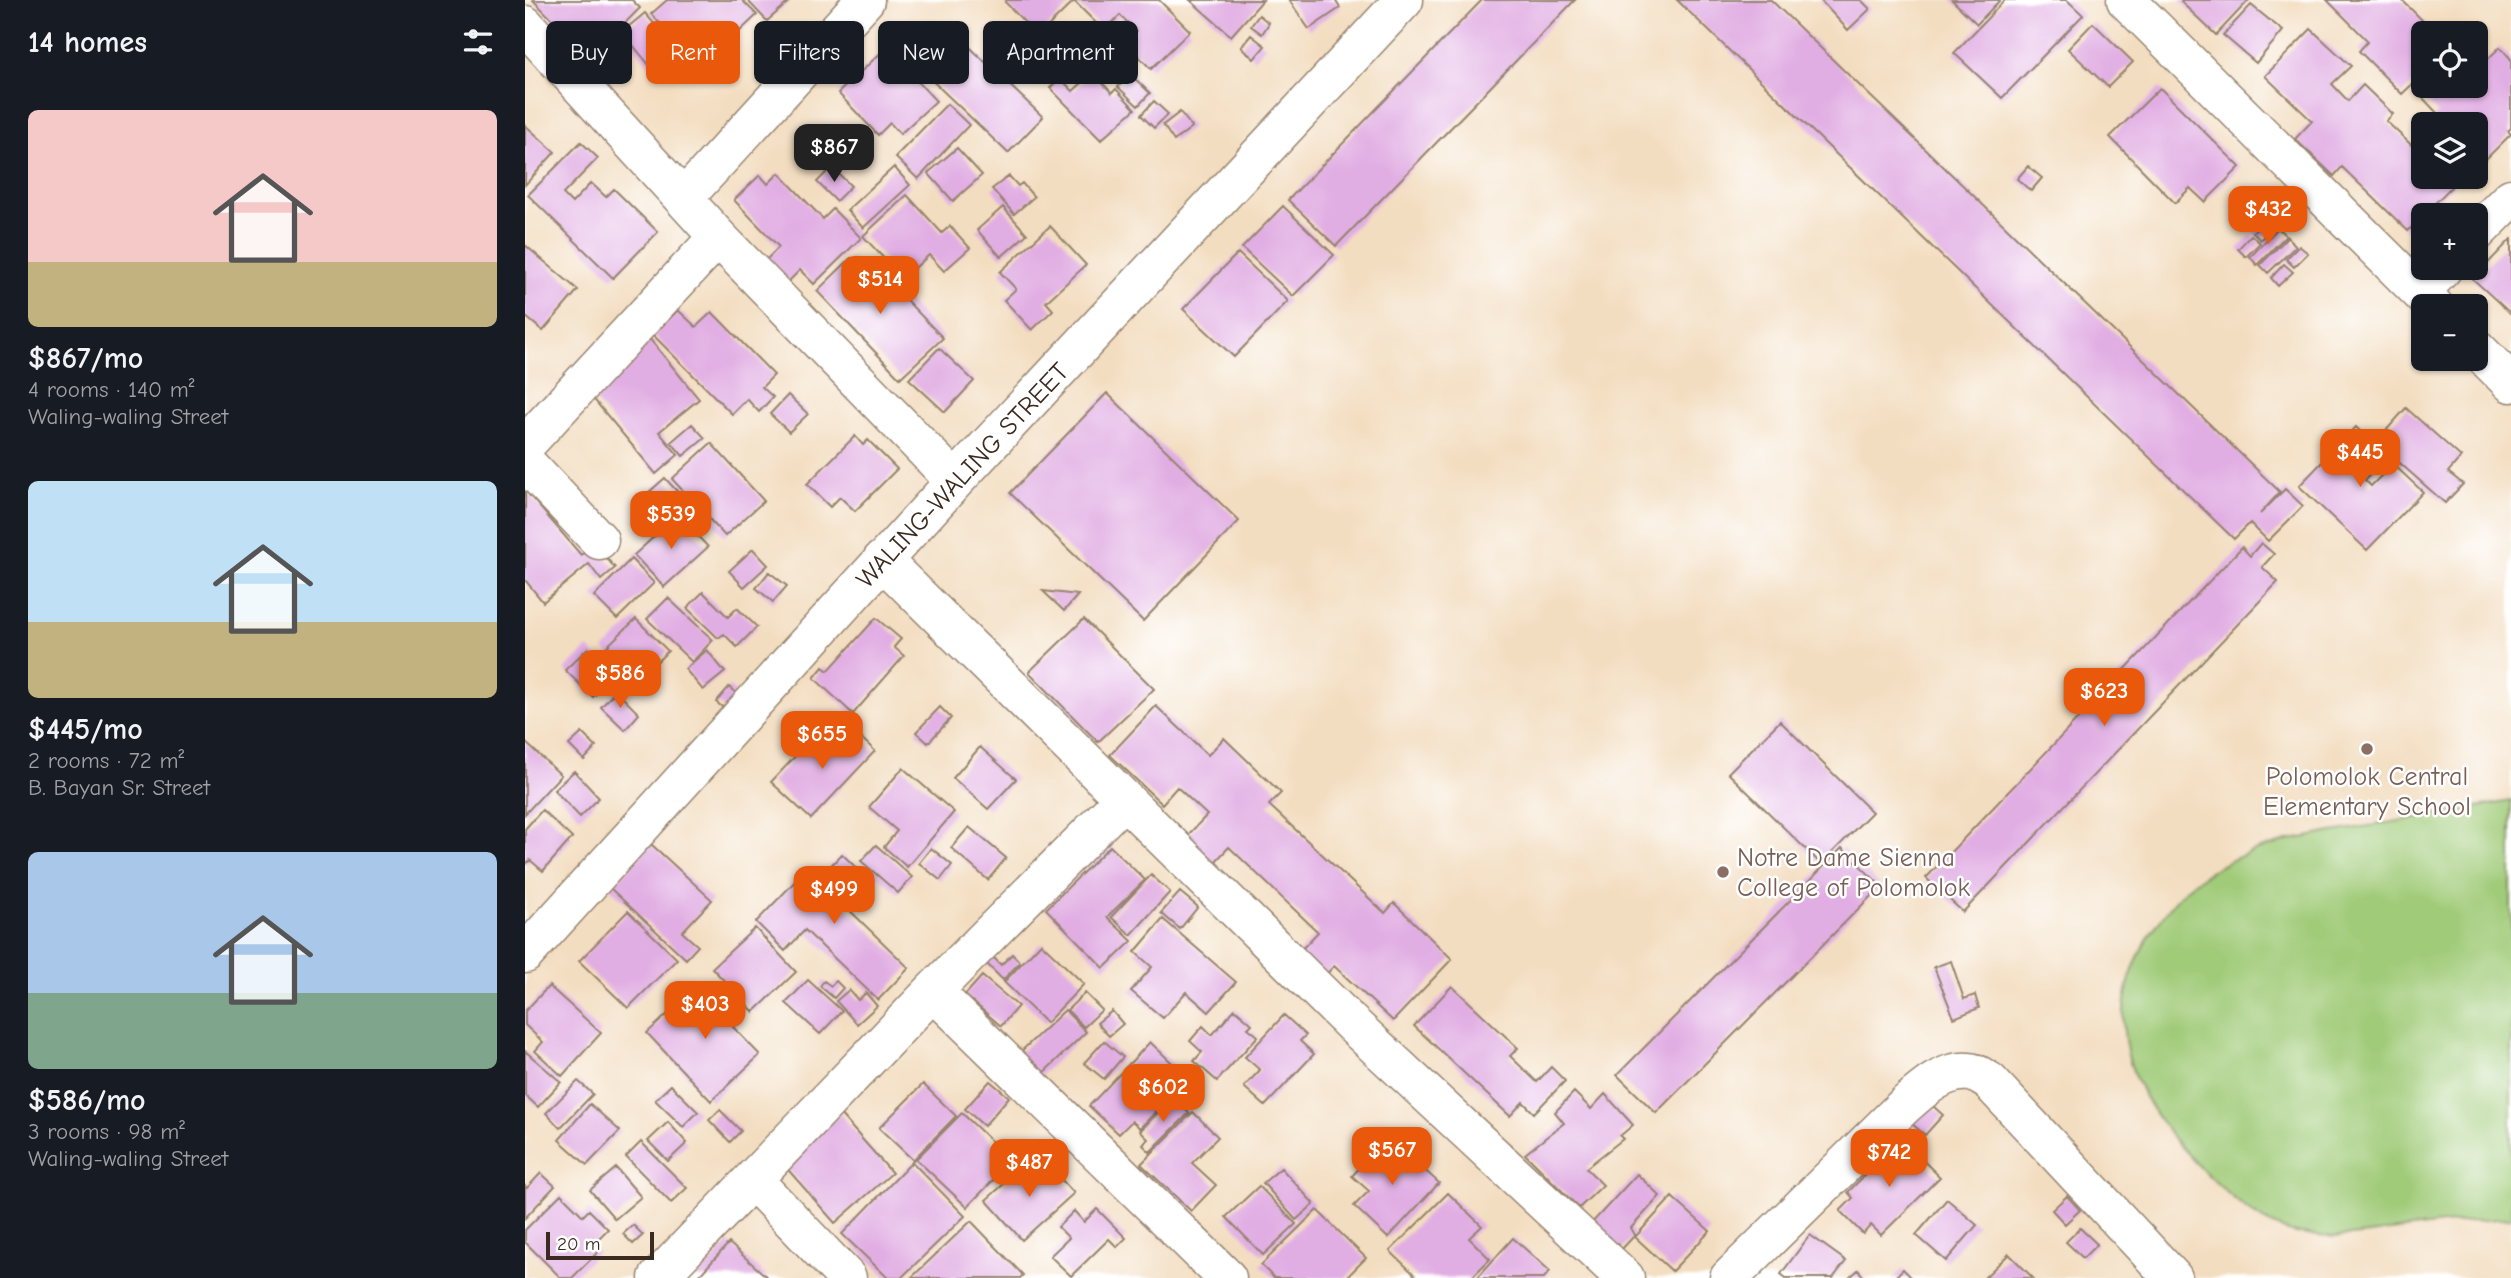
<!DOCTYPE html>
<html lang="en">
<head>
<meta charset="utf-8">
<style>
  :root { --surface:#171b24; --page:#20242c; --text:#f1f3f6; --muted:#9ea1a6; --accent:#ea580c }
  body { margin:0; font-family:"Comic Neue",sans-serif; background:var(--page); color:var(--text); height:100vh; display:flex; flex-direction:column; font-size:26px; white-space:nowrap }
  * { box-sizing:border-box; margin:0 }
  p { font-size:23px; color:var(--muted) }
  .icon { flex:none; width:38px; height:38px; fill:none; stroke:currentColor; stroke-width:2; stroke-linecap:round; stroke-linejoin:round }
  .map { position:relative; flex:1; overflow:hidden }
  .side { display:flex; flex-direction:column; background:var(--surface); width:525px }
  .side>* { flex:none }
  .banner { position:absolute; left:21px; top:21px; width:665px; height:63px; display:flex; gap:14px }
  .buttons { position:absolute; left:1886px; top:21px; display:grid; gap:14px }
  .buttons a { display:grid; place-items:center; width:77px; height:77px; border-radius:10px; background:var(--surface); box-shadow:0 2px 5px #0004; font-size:35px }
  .scale { position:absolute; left:21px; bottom:18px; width:108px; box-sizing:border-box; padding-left:7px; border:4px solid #3b2a1e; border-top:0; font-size:19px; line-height:24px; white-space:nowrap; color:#3b2a1e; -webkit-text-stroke:5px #fff; paint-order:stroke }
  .price { position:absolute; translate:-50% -60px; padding:0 16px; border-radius:14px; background:var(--accent); color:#fff; font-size:23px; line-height:46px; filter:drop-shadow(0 2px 4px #0008) }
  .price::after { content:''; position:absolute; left:50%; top:42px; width:21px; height:16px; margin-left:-10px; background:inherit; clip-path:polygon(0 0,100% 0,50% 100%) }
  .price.active { background:#222; color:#fff }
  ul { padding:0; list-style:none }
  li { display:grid; align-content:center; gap:14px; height:371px; padding:0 28px }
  li span { display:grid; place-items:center; height:217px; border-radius:10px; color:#555 }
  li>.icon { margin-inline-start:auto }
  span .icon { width:126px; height:126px; fill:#fffc; stroke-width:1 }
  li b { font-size:30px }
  h2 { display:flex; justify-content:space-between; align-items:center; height:84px; padding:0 28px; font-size:30px }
  .pill { padding:0 24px; border-radius:10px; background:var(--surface); box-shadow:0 2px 5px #0004; font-size:24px; line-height:63px }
  .pill.active { background:var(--accent); color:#fff }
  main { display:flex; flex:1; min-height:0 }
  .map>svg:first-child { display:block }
</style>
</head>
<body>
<main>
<section class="side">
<h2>14 homes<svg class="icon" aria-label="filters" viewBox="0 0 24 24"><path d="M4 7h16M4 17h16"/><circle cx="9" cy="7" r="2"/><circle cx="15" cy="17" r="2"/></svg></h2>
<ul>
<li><span style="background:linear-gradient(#f6c9c9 70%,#c2b280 0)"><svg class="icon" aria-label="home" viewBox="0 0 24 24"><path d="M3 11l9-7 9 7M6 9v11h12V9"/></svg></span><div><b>$867/mo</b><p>4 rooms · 140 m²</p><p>Waling-waling Street</p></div></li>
<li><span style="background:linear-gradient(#bfe0f5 65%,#c2b280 0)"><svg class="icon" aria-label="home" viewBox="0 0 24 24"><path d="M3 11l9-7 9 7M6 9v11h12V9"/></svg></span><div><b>$445/mo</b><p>2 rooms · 72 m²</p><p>B. Bayan Sr. Street</p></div></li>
<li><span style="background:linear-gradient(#a9c7e8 65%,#7fa58c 0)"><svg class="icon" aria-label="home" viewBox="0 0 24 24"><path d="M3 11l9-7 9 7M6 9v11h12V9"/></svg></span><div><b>$586/mo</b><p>3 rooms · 98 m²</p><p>Waling-waling Street</p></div></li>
</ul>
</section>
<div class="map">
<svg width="1986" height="1278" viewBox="0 0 1986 1278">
  <rect width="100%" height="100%" fill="#fff"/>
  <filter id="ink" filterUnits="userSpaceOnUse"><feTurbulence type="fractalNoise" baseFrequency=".0143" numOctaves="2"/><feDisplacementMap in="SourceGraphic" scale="14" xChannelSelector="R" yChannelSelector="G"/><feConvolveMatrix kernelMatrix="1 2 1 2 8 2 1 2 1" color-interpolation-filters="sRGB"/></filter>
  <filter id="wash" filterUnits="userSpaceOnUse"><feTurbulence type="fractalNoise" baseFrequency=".00686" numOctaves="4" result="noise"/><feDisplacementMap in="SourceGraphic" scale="28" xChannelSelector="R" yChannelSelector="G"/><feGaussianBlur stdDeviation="1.57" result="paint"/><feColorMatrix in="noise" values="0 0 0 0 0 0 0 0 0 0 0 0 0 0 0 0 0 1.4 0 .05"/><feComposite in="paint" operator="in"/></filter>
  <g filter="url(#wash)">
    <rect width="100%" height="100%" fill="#f3ddc0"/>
    <!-- green -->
    <path fill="#a0cb78" stroke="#6e7a4b" stroke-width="2" d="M1986,801V1218C1958,1220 1930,1222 1902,1226C1855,1231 1807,1245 1760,1230C1731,1220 1705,1196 1683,1175C1611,1106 1567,1028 1626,933C1638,915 1653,894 1671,881C1723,843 1788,835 1851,825C1896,817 1941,809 1986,801Z"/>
    <g id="blocks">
      <!-- building -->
      <path fill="#e1aee3" d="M8,0H107L115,8L79,44L68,33L54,47Z
        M142,0H217L232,15L177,67L126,14Z
        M222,0H266L242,21Z
        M482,0H634L665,31L626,69L600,42L611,31L595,15L579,31L549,1L513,36L480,2Z
        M665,0H738L706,36Z
        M764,0H810L815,8L784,29Z
        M957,0H1050L811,246L763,200Z
        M1152,0H1246L1755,492L1735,514L1760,489L1778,506L1743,541L1725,523L1709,539Z
        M1295,0H1336L1345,9L1323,30Z
        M1427,0H1475L1452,24Z
        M1480,0H1542L1558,15L1477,98L1429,53Z
        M1658,0H1724L1691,35L1656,2Z
        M1802,0H1877L1910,33H1899V75L1898,74L1877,94L1834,51L1843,41Z
        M1726,5L1758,31L1731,63L1698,35Z
        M120,13L149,47L125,66L97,32Z
        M734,15L744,23L737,34L726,26Z
        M1568,23L1608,62L1583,87L1543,49Z
        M1786,29L1826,66L1807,84L1823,101L1838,85L1868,114L1861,121L1899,157V177H1920L1928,185L1883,231L1817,167L1809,176L1770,139L1787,121L1740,76Z
        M430,33L518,117L483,153L395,69Z
        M726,35L740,46L729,59L716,47Z
        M1975,47L1986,59V128L1983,131L1986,134L1951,169V124H1903L1913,114L1897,97L1909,86H1951V71Z
        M361,48L411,101L375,134L365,123L353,135L313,93Z
        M568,73L587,93L591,89L610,109L576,140L525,88L535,78L548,91Z
        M605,74L625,93L613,106L593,87Z
        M1635,88L1715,167L1680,202L1665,188L1650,203L1585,137Z
        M629,101L643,114L629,128L616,115Z
        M422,104L444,125L393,179L370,157Z
        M655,112L667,127L649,141L638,125Z
        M0,125L30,152L0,185Z
        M56,142L73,158L38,194L47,203L66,183L81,197L89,189L133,232L88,278L3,195Z
        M432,148L457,175L428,201L403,173Z
        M1503,166L1517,178L1506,191L1492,179Z
        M307,167L326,186L311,201L292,182Z
        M369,167L385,185L338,228L322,210Z
        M254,173L298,219L308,209L336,238L289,284L275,270L261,284L239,262L254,247L209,200L235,175L243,184Z
        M484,176L493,186L497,183L509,197L489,214L467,189Z
        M382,195L417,233L425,226L445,248L419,271L404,255L378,279L338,236Z
        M758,206L809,255L768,296L717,248Z
        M478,207L502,234L476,257L452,230Z
        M1741,218L1749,226L1735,240L1728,232Z
        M525,226L561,265L521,302L528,310L507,330L479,300L491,289L475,272Z
        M1753,228L1761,236L1732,265L1725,257Z
        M1726,235L1735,243L1721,257L1713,249Z
        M1763,237L1771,246L1743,273L1735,265Z
        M1986,239V314L1948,279Z
        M0,245L53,290L18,331L0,316Z
        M1774,246L1783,253L1769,267L1761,259Z
        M713,253L763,301L709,357L658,309Z
        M326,258L344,276L351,269L418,338L375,378L292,291Z
        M1759,264L1768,272L1753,286L1746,278Z
        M153,310L171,327L187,312L249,375L237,387L248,397L234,412L222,399L207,414L128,335Z
        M124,338L174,399L134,432L153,455L131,474L61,390Z
        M414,348L449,381L420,412L384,379Z
        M582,393L714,521L618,621L485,493Z
        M263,395L283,414L264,432L245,414Z
        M1881,408L1936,457L1923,472L1938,484L1920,503L1851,442Z
        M167,424L180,438L158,456L146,442Z
        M1831,427L1862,457L1840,480L1846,486L1868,464L1898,492L1842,550L1774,486Z
        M330,436L338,445L343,440L372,469L330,511L315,497L305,507L282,484Z
        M186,443L239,501L200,536L147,479Z
        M140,478L160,500L135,522L115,500Z
        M0,490L56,555L70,544L90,568L76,580L64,564L18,602L0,580Z
        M153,515L183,547L139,587L109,555Z
        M1736,543L1749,554L1737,567L1753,582L1438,912L1401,878L1717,547L1725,556Z
        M228,549L243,565L219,587L204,571Z
        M106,559L129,583L92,619L69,596Z
        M244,572L262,586L248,602L231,588Z
        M518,591L553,595L539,611Z
        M178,592L203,617L212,608L232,627L212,647L199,634L193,638L162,608Z
        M143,598L188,640L167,662L122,619Z
        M351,618L376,639L369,647L379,656L328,714L289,678L298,667L303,671Z
        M111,619L143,651L111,682L79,649Z
        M559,619L629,689L573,742L504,672Z
        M63,648L91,675L68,697L40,670Z
        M182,650L200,672L178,690L160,669Z
        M204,687L212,694L200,709L191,702Z
        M91,691L114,714L100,730L76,707Z
        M631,706L683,755L699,738L756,793L744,805L860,913L869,903L927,959L868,1021L809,966L797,979L771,955L793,932L704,847L688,864L660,838L682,815L652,787L637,804L585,755Z
        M415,707L426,718L403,743L391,732Z
        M1255,721L1347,812L1296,864L1203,773Z
        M327,729L350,751L286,819L246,782L294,731L311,746Z
        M57,733L71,747L59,760L44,745Z
        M0,742L36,775L0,814Z
        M455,747L491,779L463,809L428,778Z
        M378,768L429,812L382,867L359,847L372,831L344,807Z
        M49,771L74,798L55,817L29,790Z
        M17,810L47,838L18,871L5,860L0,865V829Z
        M444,827L481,858L463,880L426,848Z
        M126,844L187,900L157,932L173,946L161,959L85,888Z
        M351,845L387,877L373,893L336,861Z
        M585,846L620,880L582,917L607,941L579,968L521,909Z
        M406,848L427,865L415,880L394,863Z
        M1317,848L1356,886L1131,1113L1092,1075Z
        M317,854L340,876L315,901L384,968L353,1000L280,930L260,951L231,922L283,868L294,878Z
        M626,875L645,892L606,935L586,917Z
        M655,892L673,907L655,929L636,913Z
        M103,911L152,959L103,1008L54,961Z
        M638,919L711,982L684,1012L661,992L638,1018L606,991L627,967L610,952Z
        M230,928L271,972L229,1012L187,968Z
        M516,943L559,984L521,1023L479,982Z
        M451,953H464L476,965L487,954L495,962L478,980Z
        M1426,961L1439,999L1450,995L1454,1008L1429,1018L1409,967Z
        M457,976L493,1006L476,1026L440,995Z
        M283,980L317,1011L295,1034L261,1003Z
        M299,981L306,986L311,981L318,988L309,998L295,986Z
        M178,982L215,1021L208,1027L235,1055L186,1101L122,1033Z
        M24,986L76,1033L37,1076L10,1051L18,1042L0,1025V1011Z
        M927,986L993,1048L985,1056L1012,1082L1026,1067L1040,1081L1009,1113L998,1102L985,1116L889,1026Z
        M324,990L333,1000L341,993L352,1006L332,1024L311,1001Z
        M560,993L577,1010L559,1027L542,1010Z
        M710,1009L727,1024L723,1028L733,1036L692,1081L669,1061L677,1052L665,1041L678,1026L687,1035Z
        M540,1010L561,1032L514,1077L492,1055Z
        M587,1011L598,1024L584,1036L572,1023Z
        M759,1015L781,1035L775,1041L789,1054L740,1106L719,1087L735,1070L720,1057Z
        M579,1041L598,1057L579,1079L559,1063Z
        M625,1042L663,1078L615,1128L607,1121L594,1134L564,1106Z
        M0,1051L36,1082L13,1107L0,1095Z
        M53,1081L68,1094L35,1128L21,1113Z
        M465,1081L484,1097L459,1126L440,1109Z
        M398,1084L431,1116L388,1160L354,1128Z
        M146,1085L173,1112L158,1127L130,1100Z
        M1049,1092L1066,1109L1080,1094L1108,1125L1095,1136L1098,1139L1061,1168L1078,1185L1054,1208L1000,1154L1039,1123L1030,1112Z
        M1397,1096L1418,1115L1400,1135L1378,1116Z
        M647,1098L664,1113L625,1152L618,1145L623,1139L615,1131Z
        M65,1104L95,1131L62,1165L34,1140Z
        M195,1110L216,1131L205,1142L184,1120Z
        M668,1112L693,1137L667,1163L691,1185L666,1211L616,1164Z
        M437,1113L487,1161L442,1207L391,1159Z
        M315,1114L367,1173L310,1223L258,1164Z
        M143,1122L162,1143L143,1161L123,1141Z
        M863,1137L914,1183L863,1238L829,1206L844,1191L827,1176Z
        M1376,1139L1415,1177L1356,1235L1346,1225L1338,1234L1315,1211L1328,1198L1323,1192Z
        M116,1142L162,1188L146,1203L101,1157Z
        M506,1160L526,1182L533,1176L549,1193L497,1240L461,1200Z
        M387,1162L440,1216L376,1278H363L317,1234Z
        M91,1168L116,1197L90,1219L65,1190Z
        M756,1168L789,1204L771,1220L738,1183Z
        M16,1173L30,1186L0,1218V1186L2,1188Z
        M1112,1174L1135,1196L1106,1228L1110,1235L1094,1252L1065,1225Z
        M734,1186L771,1224L738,1255L701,1217Z
        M923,1193L957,1226L944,1238L965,1259L946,1278H893L865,1251Z
        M36,1194L58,1216L64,1210L83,1229L66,1246L73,1252L47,1278H36L0,1242V1230Z
        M1542,1196L1555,1210L1540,1224L1527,1210Z
        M1147,1197L1185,1231L1147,1271L1110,1237Z
        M1422,1199L1452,1225L1421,1261L1391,1235Z
        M572,1209L601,1238L592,1247L584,1239L546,1276L525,1256L544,1238L533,1227L549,1211L559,1222Z
        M792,1210L841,1258L821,1278H749L736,1265Z
        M446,1221L498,1275L495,1278H386Z
        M108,1225L118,1235L108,1244L98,1234Z
        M1555,1228L1572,1244L1558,1258L1541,1242Z
        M1285,1235L1321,1261L1308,1278H1261L1256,1274Z
        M988,1238L1025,1271L1019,1278H952Z
        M204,1243L243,1278H172Z
        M1484,1254L1508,1278H1459Z
        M1378,1269L1387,1278H1369Z
        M1333,1270L1340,1278H1324Z"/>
    </g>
  </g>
  <g filter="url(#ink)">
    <use href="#blocks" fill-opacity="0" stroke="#97846f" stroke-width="2"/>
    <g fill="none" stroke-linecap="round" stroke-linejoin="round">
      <!-- minor casing -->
      <g stroke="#97846f" stroke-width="41">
        <path id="minor" d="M1601,0L1909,306
          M0,25L193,237L430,481
          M159,198L340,0
          M1951,233L1986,198
          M1895,292L1918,268
          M1951,348L1986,383
          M0,445L193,237
          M0,462L74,540
          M357,560L827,1024L1100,1278
          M0,954L430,481L879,0
          M408,991L702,1278
          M228,1180L322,1278
          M133,1278L408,991L598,800
          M1204,1278L1379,1106C1396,1091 1419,1069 1444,1072C1451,1072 1458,1078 1464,1081L1648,1278"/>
      </g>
      <!-- minor -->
      <use href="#minor" stroke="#fff" stroke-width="38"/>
    </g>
  </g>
  <!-- markers -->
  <g fill="#8d6e63" stroke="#fff" stroke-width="2.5">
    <circle cx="1842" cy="749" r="7"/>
    <circle cx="1198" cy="872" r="7"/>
  </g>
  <g text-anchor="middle" stroke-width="5" stroke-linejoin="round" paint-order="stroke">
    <!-- street labels -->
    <g font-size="26" fill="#3b2a1e" stroke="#fff">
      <text transform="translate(437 475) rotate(-47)" y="9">WALING-WALING STREET</text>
    </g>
    <!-- education labels -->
    <g font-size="26" fill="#785e54" stroke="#fff">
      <text x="1842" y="785">Polomolok Central<tspan x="1842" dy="30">Elementary School</tspan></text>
      <text x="1212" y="866" text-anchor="start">Notre Dame Sienna<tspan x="1212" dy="30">College of Polomolok</tspan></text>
    </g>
  </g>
</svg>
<div class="buttons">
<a><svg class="icon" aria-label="locate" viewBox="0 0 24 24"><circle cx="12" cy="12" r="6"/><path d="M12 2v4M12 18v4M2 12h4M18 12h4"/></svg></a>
<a><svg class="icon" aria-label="layers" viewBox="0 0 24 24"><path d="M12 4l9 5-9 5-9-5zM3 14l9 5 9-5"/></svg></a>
<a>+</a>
<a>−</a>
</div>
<div class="scale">20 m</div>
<b class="price active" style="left:309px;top:184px">$867</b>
<b class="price" style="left:1743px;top:246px">$432</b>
<b class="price" style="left:355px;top:316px">$514</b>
<b class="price" style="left:1835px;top:489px">$445</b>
<b class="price" style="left:146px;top:551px">$539</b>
<b class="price" style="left:95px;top:710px">$586</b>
<b class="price" style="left:1579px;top:728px">$623</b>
<b class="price" style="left:297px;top:771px">$655</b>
<b class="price" style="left:309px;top:926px">$499</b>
<b class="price" style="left:180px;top:1041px">$403</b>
<b class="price" style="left:638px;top:1124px">$602</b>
<b class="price" style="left:867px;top:1187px">$567</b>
<b class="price" style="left:1364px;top:1189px">$742</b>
<b class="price" style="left:504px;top:1199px">$487</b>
<div class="banner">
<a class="pill">Buy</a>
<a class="pill active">Rent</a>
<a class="pill">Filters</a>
<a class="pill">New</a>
<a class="pill">Apartment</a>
</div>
</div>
</main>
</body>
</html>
